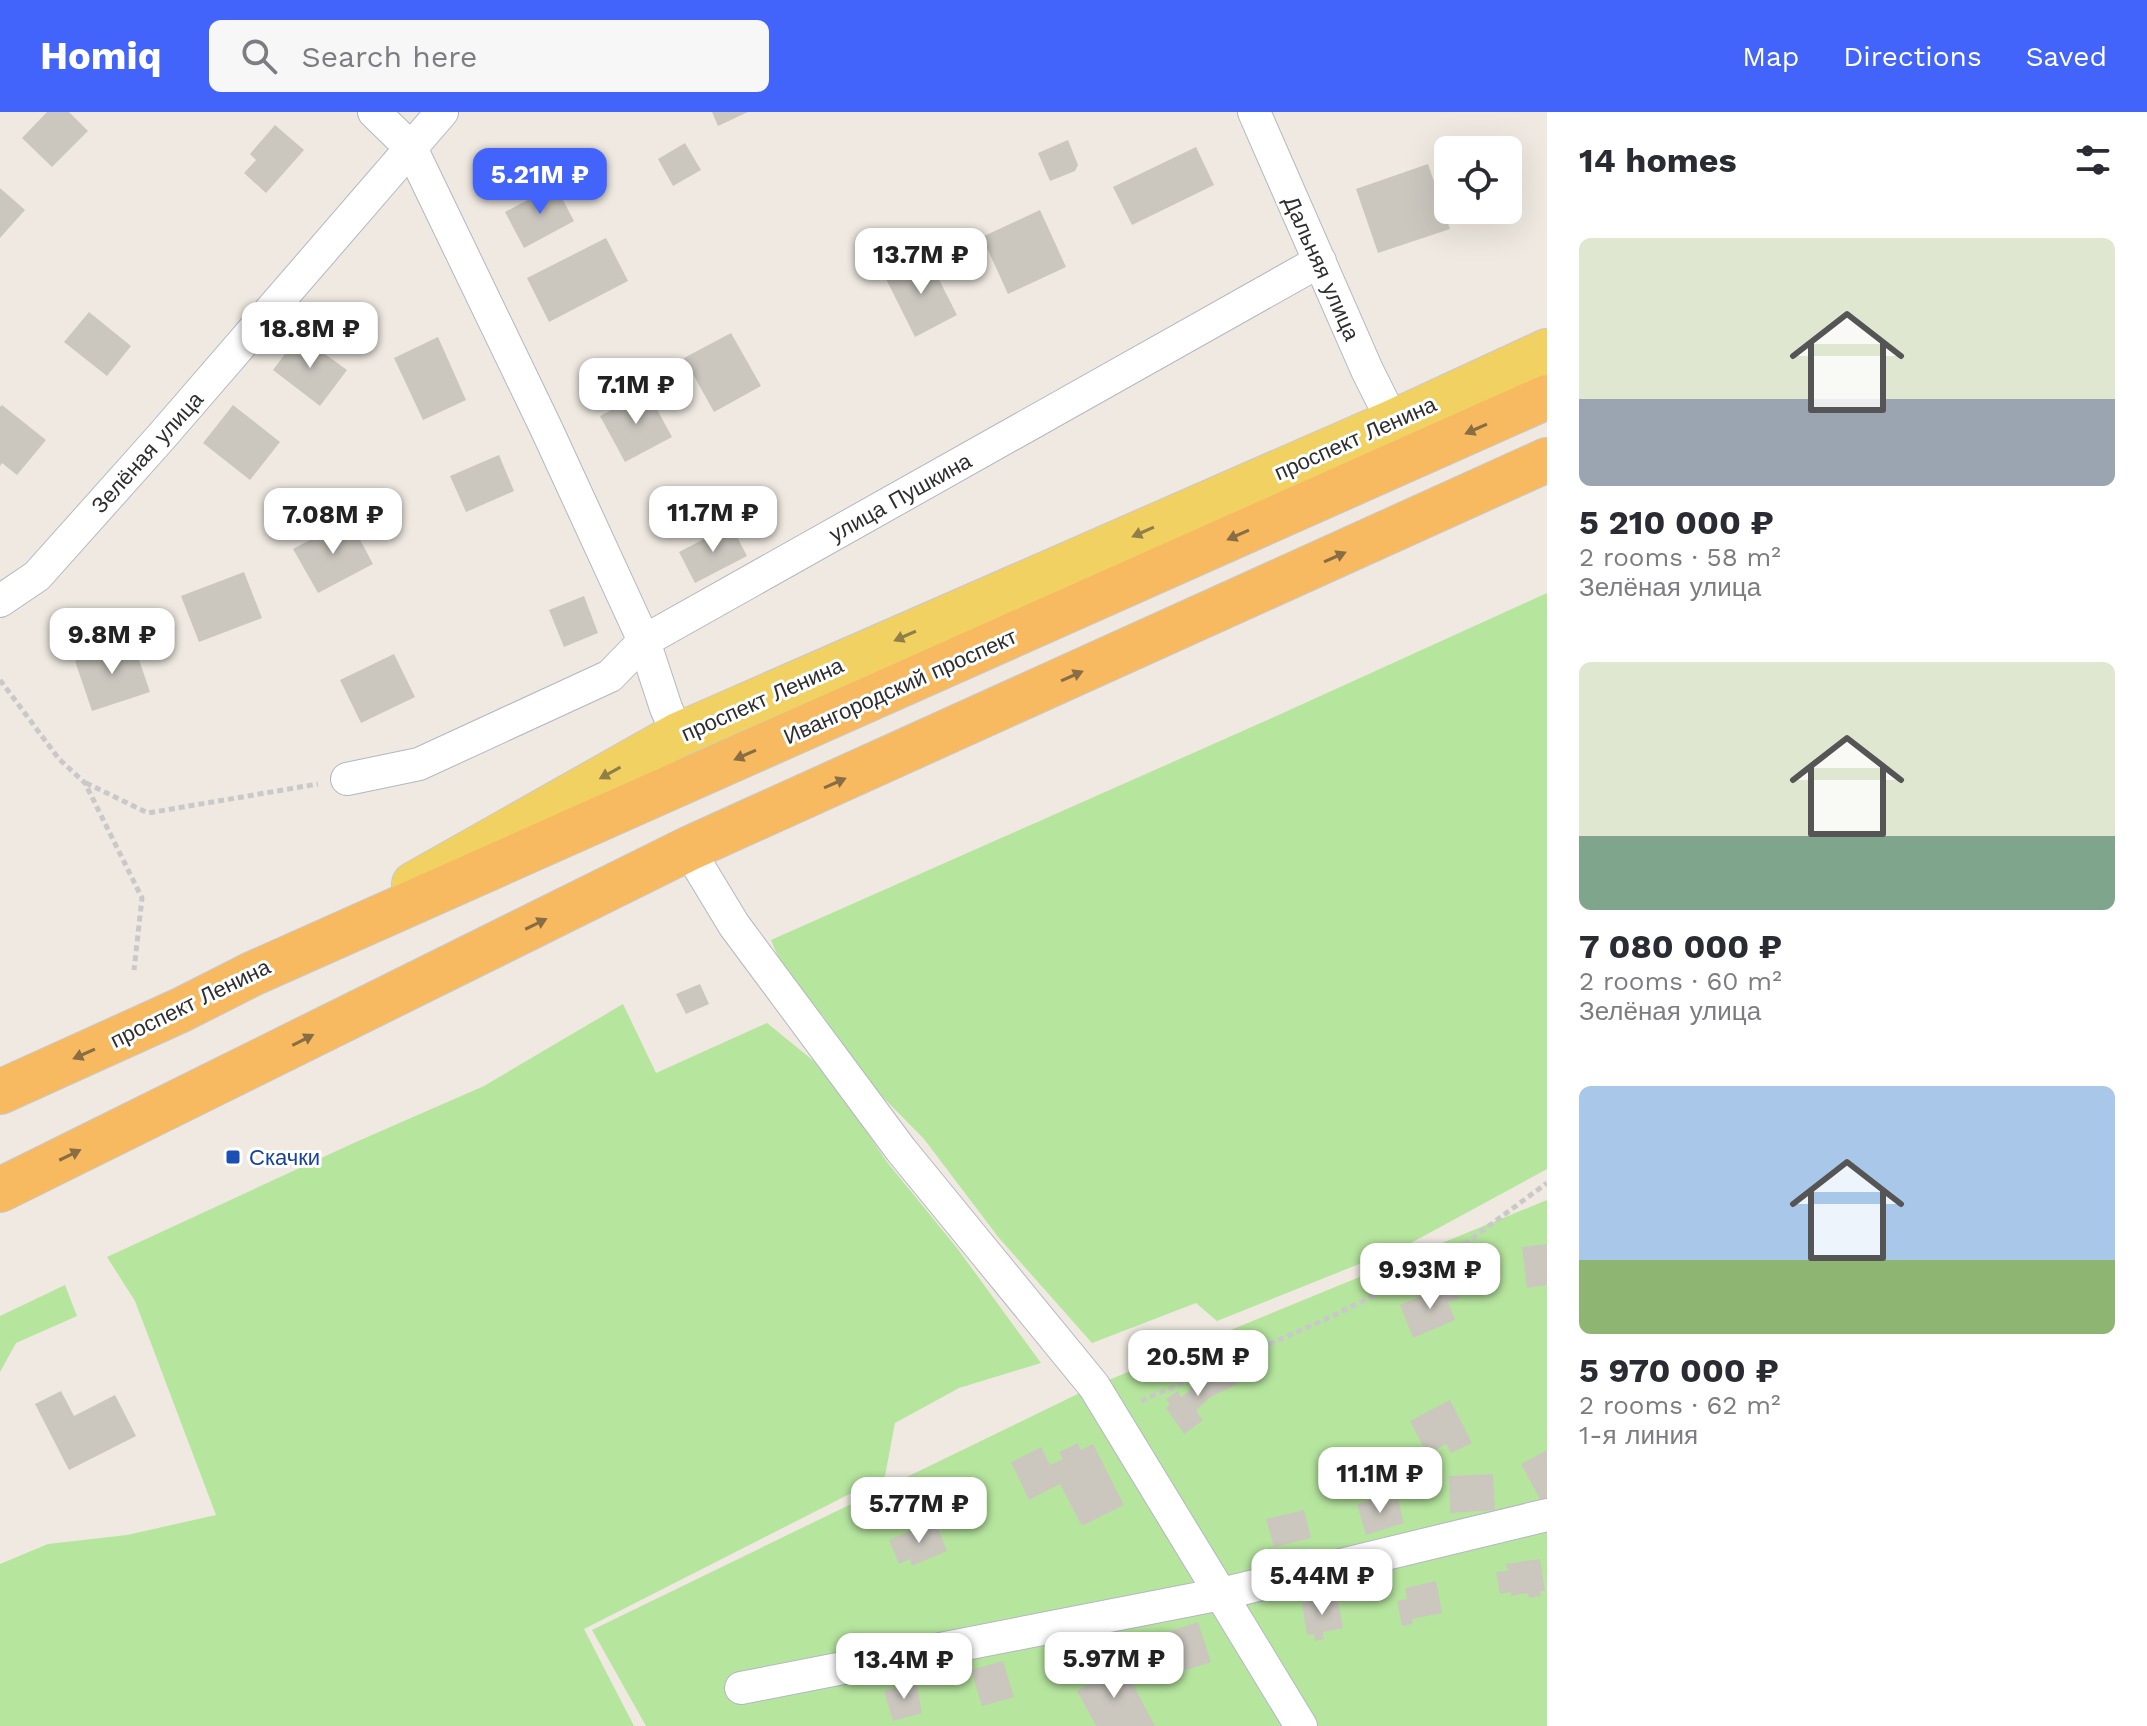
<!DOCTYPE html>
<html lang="en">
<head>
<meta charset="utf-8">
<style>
  :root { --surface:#fff; --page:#f7f7f7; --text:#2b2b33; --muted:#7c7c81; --accent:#4264fb }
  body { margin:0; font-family:"Work Sans",sans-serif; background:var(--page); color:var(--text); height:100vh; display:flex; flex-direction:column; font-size:30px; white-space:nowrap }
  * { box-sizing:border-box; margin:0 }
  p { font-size:26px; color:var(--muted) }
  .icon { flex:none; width:44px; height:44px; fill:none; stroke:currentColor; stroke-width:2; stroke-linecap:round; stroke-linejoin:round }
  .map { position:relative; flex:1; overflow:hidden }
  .side { display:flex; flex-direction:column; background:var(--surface); width:600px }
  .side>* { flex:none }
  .controls { position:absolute; left:1434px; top:24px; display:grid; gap:16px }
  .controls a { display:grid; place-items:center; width:88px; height:88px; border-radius:12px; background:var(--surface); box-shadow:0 8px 32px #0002; font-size:40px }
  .price { position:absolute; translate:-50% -68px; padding:0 18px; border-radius:16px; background:#fff; color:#222; font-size:26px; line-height:52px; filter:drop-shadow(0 2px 4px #0008) }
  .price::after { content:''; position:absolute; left:50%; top:48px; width:24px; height:18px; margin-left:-12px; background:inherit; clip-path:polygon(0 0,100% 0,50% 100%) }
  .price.on { background:var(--accent); color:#fff }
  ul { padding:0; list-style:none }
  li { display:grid; align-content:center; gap:16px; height:424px; padding:0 32px }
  li span { display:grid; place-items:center; height:248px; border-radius:12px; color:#555 }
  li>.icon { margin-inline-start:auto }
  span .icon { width:144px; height:144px; fill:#fffc; stroke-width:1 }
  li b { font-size:34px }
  h2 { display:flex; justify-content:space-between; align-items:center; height:96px; padding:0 32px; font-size:34px }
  header { display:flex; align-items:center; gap:48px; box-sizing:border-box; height:112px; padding:0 40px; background:var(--accent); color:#fff }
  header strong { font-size:38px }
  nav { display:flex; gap:44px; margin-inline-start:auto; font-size:28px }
  .search { width:560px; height:72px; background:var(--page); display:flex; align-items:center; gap:20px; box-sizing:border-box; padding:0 28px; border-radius:12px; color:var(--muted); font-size:30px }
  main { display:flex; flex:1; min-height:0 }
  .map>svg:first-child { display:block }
</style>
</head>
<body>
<header>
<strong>Homiq</strong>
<div class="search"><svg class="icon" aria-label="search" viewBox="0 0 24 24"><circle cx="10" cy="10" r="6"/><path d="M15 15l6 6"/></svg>Search here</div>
<nav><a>Map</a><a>Directions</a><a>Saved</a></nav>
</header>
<main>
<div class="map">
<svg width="1547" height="1614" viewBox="0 0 1547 1614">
  <rect width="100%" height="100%" fill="#efe9e1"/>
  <!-- green -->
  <path fill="#b6e59e" d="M1547,481V1057L1409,1132L1217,1209L1196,1191L1092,1231L999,1126L924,1027L868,970L823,904L790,873L771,828L1272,606Z
    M623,892L656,961L767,911L826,959L887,1050L957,1136L1041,1251L959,1276L895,1311L885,1364L584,1517L634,1614H0V1452L48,1432L127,1423L216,1403L135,1189L107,1145L356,1030L484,974Z
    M1547,1088V1614H646L592,1518L1094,1274Z
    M65,1173L77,1204L16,1231L0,1260V1204Z"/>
  <!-- building -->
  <path fill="#cbc7bf" d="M47,0H69L88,19L52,55L22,26Z
    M712,0H748L718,14Z
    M275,13L304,38L266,81L244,61L256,48L250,42Z
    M1068,28L1078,53L1075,59L1050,69L1038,41Z
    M685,31L701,58L673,74L658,47Z
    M1196,35L1214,73L1132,113L1113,75Z
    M1428,52L1450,117L1378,141L1356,77Z
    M555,73L574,109L524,136L505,100Z
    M0,76L25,98L0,126Z
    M1040,98L1066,155L1008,182L982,125Z
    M606,126L628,169L549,210L527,166Z
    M927,144L957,203L915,225L885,165Z
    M89,200L131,234L107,264L64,230Z
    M731,221L761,274L714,300L684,246Z
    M299,223L347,258L320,294L273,258Z
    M438,225L466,288L423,308L394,246Z
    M647,279L672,325L625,350L600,304Z
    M2,293L46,328L17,363L2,351L0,354V295Z
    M233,293L280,330L250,368L203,331Z
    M499,343L514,379L466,400L450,364Z
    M349,407L373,452L318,481L293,437Z
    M731,413L747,444L695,471L679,440Z
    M244,460L262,506L199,530L181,484Z
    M584,484L598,521L564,535L549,498Z
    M133,530L150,580L92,599L75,549Z
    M394,542L415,585L361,611L340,568Z
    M700,872L709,892L686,902L676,882Z
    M1547,1132V1173L1527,1176L1522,1135Z
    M1455,1174L1460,1186L1448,1190L1455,1208L1413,1226L1400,1193L1441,1176L1443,1180Z
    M1227,1253L1237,1272L1209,1286L1196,1299L1203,1308L1184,1322L1166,1296L1170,1293L1166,1287L1178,1279L1181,1286L1200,1267Z
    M61,1279L74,1304L115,1283L136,1324L69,1358L35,1292Z
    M1450,1288L1472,1331L1451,1341L1446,1332L1427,1342L1410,1309Z
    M1078,1331L1081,1338L1093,1332L1124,1393L1082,1414L1060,1372L1029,1388L1011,1350L1041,1335L1050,1353L1063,1347L1059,1340Z
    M1547,1338V1390L1542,1391L1521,1352Z
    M1493,1362L1495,1398L1450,1401L1449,1364Z
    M1387,1384L1389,1390L1398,1387L1404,1411L1366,1423L1357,1392Z
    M1304,1398L1311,1426L1274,1435L1266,1407Z
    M935,1409L947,1439L912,1454L910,1447L899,1452L889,1428Z
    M1540,1447L1545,1479H1540L1541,1484L1529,1486L1528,1481L1511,1484V1480L1500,1482L1496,1460L1508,1459L1506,1452Z
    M1436,1469L1442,1501L1412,1507L1413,1512L1402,1514L1397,1489L1407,1487L1405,1476Z
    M1337,1484L1343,1516L1323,1520L1324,1527L1315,1529L1314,1522L1307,1523L1302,1491Z
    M1198,1510L1211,1550L1171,1563L1159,1523Z
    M1003,1549L1014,1585L982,1594L971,1558Z
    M1098,1553L1106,1556L1109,1561L1123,1554L1155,1614H1096L1077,1579L1090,1571L1088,1566L1090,1558Z
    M916,1570L922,1601L893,1609L884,1579Z"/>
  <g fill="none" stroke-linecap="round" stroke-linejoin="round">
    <!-- minor casing -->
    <g stroke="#b4b7c1" stroke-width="34">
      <path id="minor" d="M374,0L411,36L546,316L644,529L666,596L678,623
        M1254,0L1367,258L1393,310
        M0,489L37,464L162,324L442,0
        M347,667L419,652L610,564L644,529L1320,149
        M688,737L734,813L901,1038L1094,1274L1301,1614
        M741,1576L1221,1482L1547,1403"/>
    </g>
    <!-- primary casing -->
    <g stroke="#c9c9c9" stroke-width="46">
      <path id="primary" d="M414,772L678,623L1393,310L1547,239"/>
    </g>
    <!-- trunk casing -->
    <g stroke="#c9c9c9" stroke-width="46">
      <path id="trunk" d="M0,980L181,898L252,862L1547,285
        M0,1078L688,737L1547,348"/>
    </g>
    <!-- path -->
    <path stroke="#c9c9c9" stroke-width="5" stroke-dasharray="6 4" stroke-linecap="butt" d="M0,568L59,647L85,671L142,786L134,858
      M86,671L148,701L318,672
      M1141,1289L1335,1203L1379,1181L1421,1164L1547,1071"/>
    <!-- minor -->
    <use href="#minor" stroke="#fff" stroke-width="32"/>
    <!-- primary -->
    <use href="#primary" stroke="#f2d163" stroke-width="44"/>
    <!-- trunk -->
    <use href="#trunk" stroke="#f8ba60" stroke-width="44"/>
  </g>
  <!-- one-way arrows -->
  <defs><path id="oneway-solid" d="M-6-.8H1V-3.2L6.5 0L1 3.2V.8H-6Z" transform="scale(2)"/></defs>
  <g fill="#896d44">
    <use href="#oneway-solid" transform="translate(1476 317) rotate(156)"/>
    <use href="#oneway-solid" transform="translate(1238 423) rotate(156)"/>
    <use href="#oneway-solid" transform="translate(1335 445) rotate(-24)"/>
    <use href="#oneway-solid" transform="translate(1072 564) rotate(-24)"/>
    <use href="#oneway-solid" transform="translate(745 643) rotate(156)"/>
    <use href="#oneway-solid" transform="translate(835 671) rotate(-24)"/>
    <use href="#oneway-solid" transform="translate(536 812) rotate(-26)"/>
    <use href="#oneway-solid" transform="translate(303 928) rotate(-27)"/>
    <use href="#oneway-solid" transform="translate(84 942) rotate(156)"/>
    <use href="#oneway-solid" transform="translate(70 1043) rotate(-26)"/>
  </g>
  <g fill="#908048">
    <use href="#oneway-solid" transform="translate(1143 420) rotate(156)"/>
    <use href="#oneway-solid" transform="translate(905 524) rotate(156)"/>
    <use href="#oneway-solid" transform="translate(610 661) rotate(151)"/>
  </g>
  <!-- markers -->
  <rect fill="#1a4fb4" stroke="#fff" stroke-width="3" x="225" y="1037" width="16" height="16" rx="4"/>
  <g text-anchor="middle" stroke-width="6" stroke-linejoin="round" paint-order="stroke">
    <!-- street labels -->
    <g font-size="22" fill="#2e2e2e" stroke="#fff">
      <text transform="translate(1322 156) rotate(66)" y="8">Дальняя улица</text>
      <text transform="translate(1355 326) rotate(-24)" y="8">проспект Ленина</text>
      <text transform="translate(147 340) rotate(-48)" y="8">Зелёная улица</text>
      <text transform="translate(900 385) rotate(-29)" y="8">улица Пушкина</text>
      <text transform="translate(900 574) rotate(-24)" y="8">Ивангородский проспект</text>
      <text transform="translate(762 587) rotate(-24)" y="8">проспект Ленина</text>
      <text transform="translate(190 891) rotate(-26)" y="8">проспект Ленина</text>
    </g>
    <!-- transit labels -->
    <g font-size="22" fill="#164399" stroke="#fff" text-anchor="start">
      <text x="249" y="1053">Скачки</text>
    </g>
  </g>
</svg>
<div class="controls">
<a><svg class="icon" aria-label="locate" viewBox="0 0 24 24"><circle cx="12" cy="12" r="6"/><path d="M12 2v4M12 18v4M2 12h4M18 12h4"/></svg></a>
</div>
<b class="price on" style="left:540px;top:104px">5.21M ₽</b>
<b class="price" style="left:921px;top:184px">13.7M ₽</b>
<b class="price" style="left:310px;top:258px">18.8M ₽</b>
<b class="price" style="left:636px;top:314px">7.1M ₽</b>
<b class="price" style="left:713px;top:442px">11.7M ₽</b>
<b class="price" style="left:333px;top:444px">7.08M ₽</b>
<b class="price" style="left:112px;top:564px">9.8M ₽</b>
<b class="price" style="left:1430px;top:1199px">9.93M ₽</b>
<b class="price" style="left:1198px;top:1286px">20.5M ₽</b>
<b class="price" style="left:1380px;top:1403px">11.1M ₽</b>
<b class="price" style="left:919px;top:1433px">5.77M ₽</b>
<b class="price" style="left:1322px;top:1505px">5.44M ₽</b>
<b class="price" style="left:1114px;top:1588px">5.97M ₽</b>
<b class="price" style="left:904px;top:1589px">13.4M ₽</b>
</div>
<section class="side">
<h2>14 homes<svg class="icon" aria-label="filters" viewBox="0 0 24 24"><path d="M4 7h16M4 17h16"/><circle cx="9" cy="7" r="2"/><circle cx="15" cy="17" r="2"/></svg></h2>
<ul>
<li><span style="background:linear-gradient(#dfe7d0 65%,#9aa5b1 0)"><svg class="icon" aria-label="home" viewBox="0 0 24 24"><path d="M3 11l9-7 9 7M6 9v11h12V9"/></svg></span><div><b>5 210 000 ₽</b><p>2 rooms · 58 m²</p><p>Зелёная улица</p></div></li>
<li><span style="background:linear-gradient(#dfe7d0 70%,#7fa58c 0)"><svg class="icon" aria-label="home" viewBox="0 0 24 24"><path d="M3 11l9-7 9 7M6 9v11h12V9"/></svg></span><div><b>7 080 000 ₽</b><p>2 rooms · 60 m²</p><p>Зелёная улица</p></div></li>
<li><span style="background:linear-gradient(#a9c7e8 70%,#8fb573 0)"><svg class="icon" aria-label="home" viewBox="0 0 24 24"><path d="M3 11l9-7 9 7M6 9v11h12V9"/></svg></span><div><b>5 970 000 ₽</b><p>2 rooms · 62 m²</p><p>1-я линия</p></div></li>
</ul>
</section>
</main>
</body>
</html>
